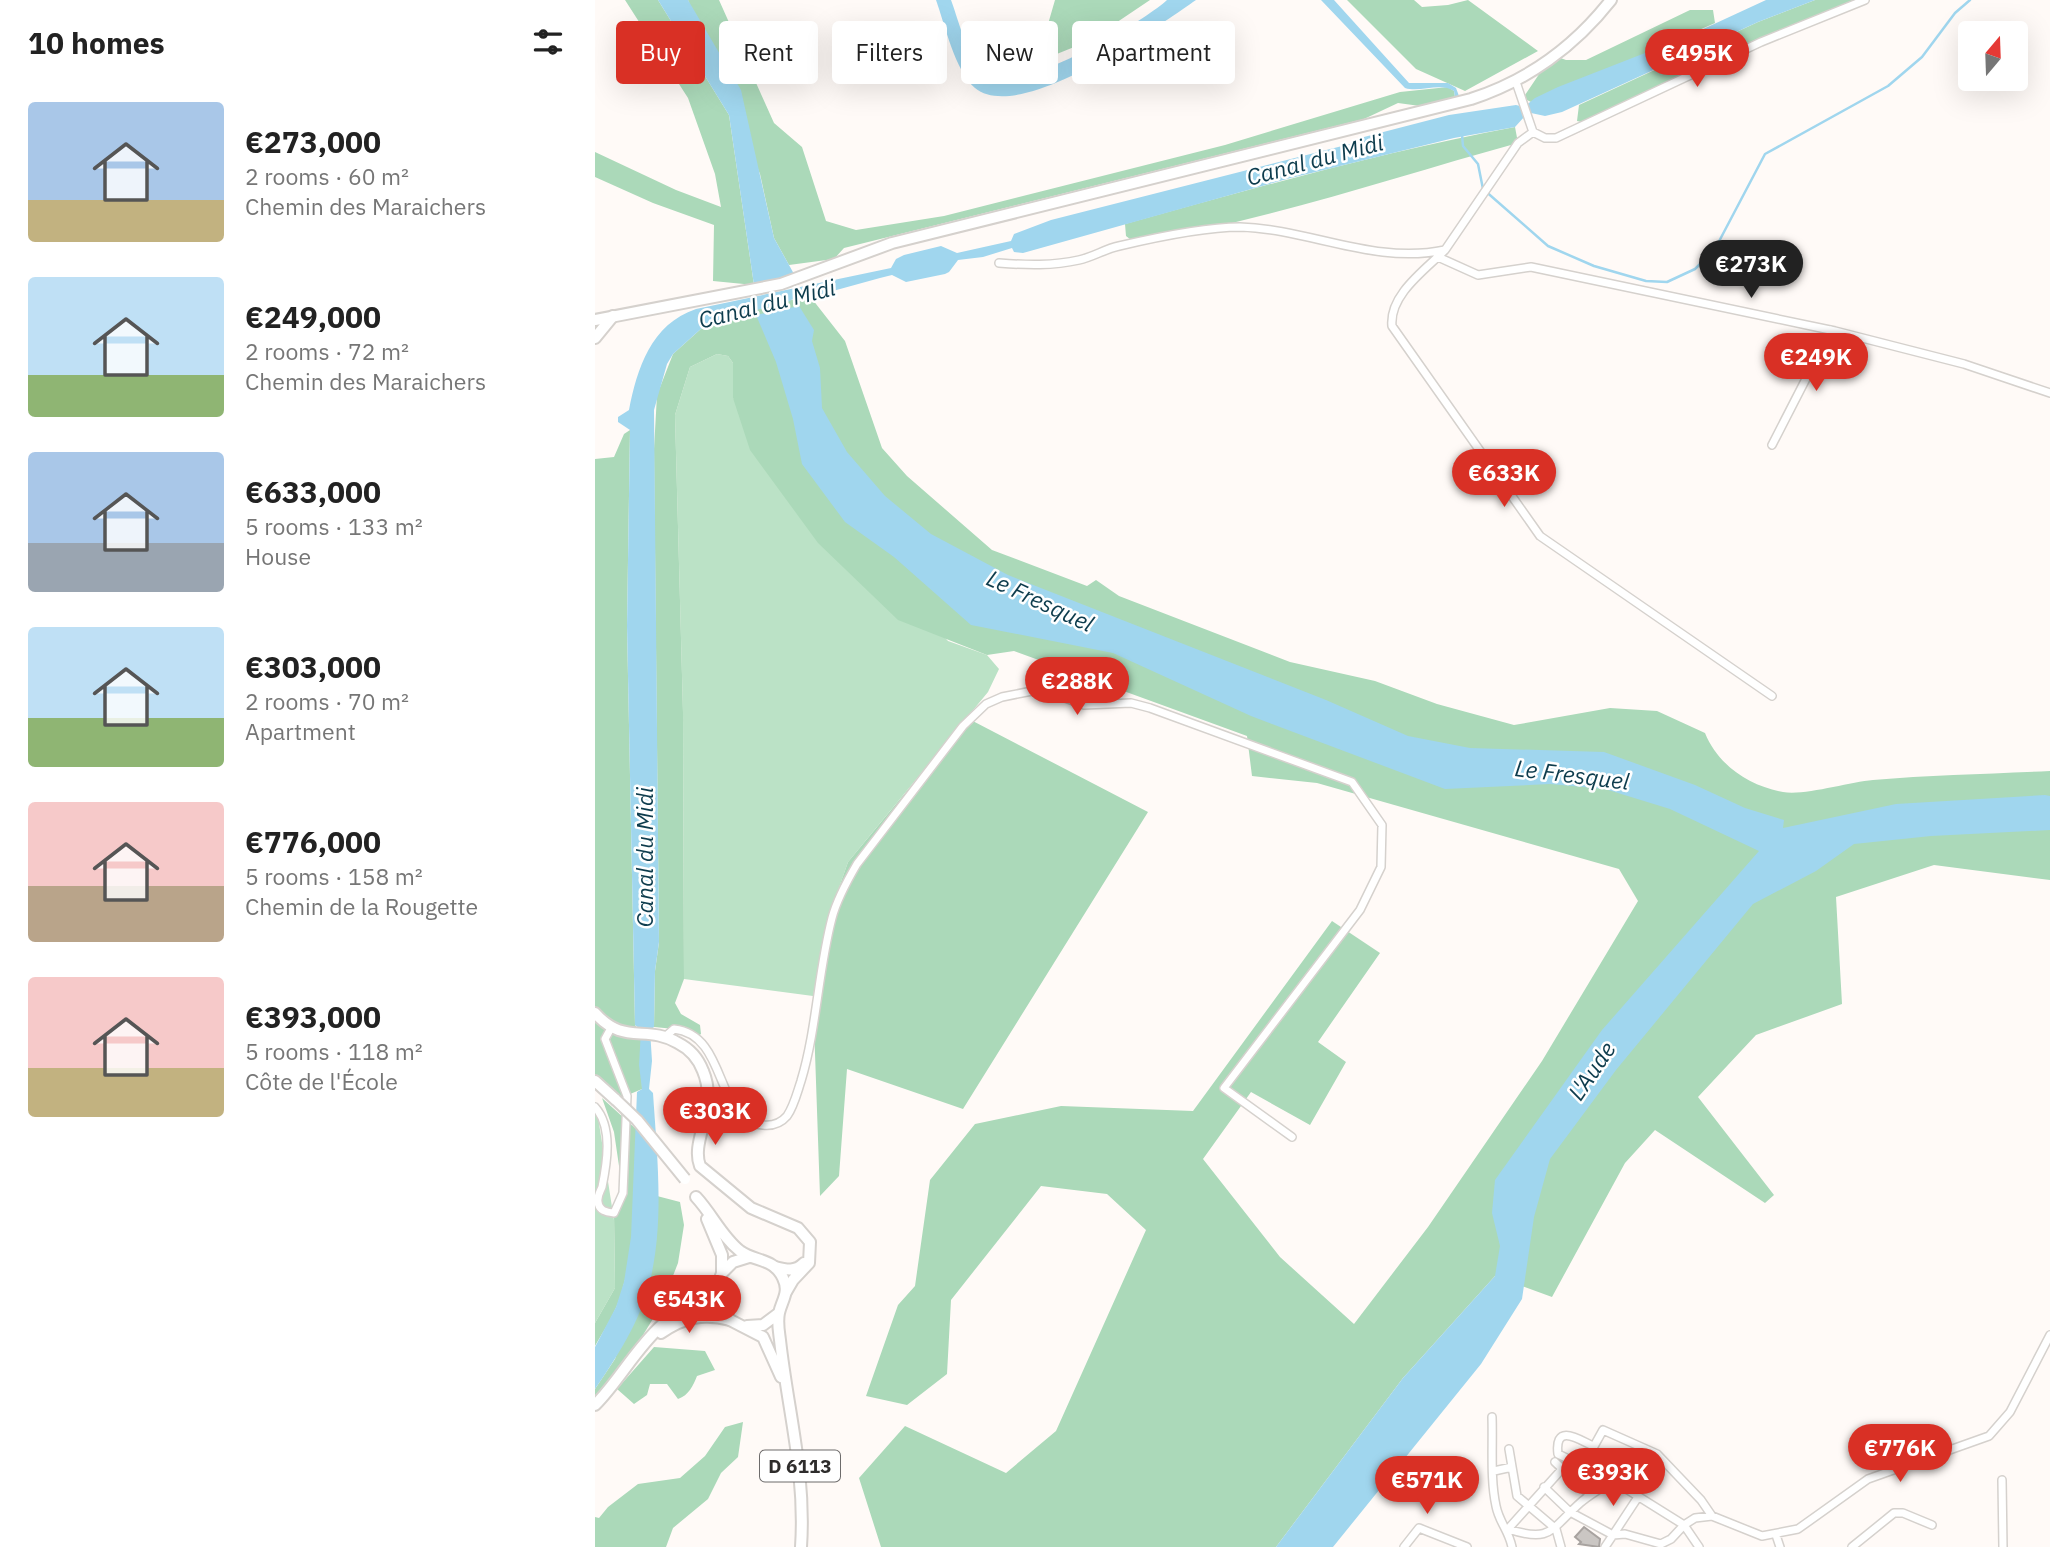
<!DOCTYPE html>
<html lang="en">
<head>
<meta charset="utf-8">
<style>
  :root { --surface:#fff; --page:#f2f2f2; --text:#222; --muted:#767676; --accent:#d93025 }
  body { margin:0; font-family:"IBM Plex Sans",sans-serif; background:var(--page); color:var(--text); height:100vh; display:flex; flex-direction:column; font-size:26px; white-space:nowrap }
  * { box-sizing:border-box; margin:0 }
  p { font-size:23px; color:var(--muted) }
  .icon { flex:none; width:38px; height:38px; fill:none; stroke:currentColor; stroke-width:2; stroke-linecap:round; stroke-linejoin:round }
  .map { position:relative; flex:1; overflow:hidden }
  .drawer { display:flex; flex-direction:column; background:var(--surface); width:595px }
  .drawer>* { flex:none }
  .hud { position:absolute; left:21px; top:21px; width:665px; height:63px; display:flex; gap:14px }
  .needle { width:46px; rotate:19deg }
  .tools { position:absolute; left:1363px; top:21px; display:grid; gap:14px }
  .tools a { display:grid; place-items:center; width:70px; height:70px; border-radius:7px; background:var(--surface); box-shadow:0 7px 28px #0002; font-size:35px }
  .price { position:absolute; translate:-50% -60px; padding:0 16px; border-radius:24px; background:var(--accent); color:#fff; font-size:23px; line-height:46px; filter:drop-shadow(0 2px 4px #0008) }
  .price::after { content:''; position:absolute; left:50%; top:42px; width:21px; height:16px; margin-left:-10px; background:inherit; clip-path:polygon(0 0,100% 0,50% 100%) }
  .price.on { background:#222; color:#fff }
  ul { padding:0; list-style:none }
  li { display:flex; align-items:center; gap:21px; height:175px; padding:0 28px }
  li span { display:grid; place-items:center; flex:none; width:196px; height:140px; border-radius:7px; color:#555 }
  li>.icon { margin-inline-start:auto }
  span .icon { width:84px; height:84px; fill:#fffc; stroke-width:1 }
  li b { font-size:30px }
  h2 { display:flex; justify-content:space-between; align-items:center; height:84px; padding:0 28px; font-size:30px }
  .tag { padding:0 24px; border-radius:7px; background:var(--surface); box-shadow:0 7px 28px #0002; font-size:24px; line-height:63px }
  .tag.on { background:var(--accent); color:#fff }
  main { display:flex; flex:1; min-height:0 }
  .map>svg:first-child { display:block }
</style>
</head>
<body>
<main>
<section class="drawer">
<h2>10 homes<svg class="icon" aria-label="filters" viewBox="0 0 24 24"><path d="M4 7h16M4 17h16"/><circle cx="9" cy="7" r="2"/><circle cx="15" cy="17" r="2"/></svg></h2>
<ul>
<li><span style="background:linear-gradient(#a9c7e8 70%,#c2b280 0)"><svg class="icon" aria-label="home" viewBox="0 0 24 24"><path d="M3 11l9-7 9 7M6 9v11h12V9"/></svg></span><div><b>€273,000</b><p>2 rooms · 60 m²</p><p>Chemin des Maraichers</p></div></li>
<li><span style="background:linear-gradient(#bfe0f5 70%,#8fb573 0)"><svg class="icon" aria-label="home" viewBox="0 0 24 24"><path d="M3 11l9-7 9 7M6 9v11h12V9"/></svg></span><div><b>€249,000</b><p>2 rooms · 72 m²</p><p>Chemin des Maraichers</p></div></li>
<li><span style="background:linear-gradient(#a9c7e8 65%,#9aa5b1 0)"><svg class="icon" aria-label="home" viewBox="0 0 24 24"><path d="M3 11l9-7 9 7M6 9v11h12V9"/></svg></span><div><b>€633,000</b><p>5 rooms · 133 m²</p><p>House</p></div></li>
<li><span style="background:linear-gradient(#bfe0f5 65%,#8fb573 0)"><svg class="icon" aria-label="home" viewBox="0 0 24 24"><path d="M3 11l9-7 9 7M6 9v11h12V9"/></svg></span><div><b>€303,000</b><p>2 rooms · 70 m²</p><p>Apartment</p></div></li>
<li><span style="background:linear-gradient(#f6c9c9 60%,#b9a48a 0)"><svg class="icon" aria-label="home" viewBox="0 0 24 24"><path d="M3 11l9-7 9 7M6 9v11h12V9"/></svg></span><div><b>€776,000</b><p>5 rooms · 158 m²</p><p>Chemin de la Rougette</p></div></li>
<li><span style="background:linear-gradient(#f6c9c9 65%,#c2b280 0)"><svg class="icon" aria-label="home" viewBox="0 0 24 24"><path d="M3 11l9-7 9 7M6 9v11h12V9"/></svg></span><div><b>€393,000</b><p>5 rooms · 118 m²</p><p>Côte de l'École</p></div></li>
</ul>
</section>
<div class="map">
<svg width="1455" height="1547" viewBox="0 0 1455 1547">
  <rect width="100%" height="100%" fill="#fffaf7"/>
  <!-- green -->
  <path fill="#bbe2c6" d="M122,354L133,356L138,363V398L353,641L392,655L404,669L393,692L253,862L232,921L218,996L89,979L88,712L80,415L95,367Z
    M0,1113L3,1117L19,1220L20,1288L0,1323Z"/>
  <!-- forest -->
  <path fill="#abd9b9" d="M30,0H63L134,115L159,285L118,281L119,225L58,203L0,177V152L81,190L126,207L120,174L93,98Z
    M93,0H124L179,123L207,147L231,221L261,230L349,216L630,145L805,92L853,87L859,91L860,97L825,106L803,103L769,119L249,248L239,259L194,265L179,238L165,174Z
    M460,0H555L494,41L442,62Z
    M752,0H819L827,7L853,5L873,0L943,51L870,91L821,69Z
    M1220,0H1270L1227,16L991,123L982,121L984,105L1163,22Z
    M1095,10H1118L1120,23L1011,71L963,88L936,102L928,98L957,55L971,60H991Z
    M920,127L923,143C796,178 671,221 540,243L531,236L530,224C659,188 788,152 920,127Z
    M214,295L250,341L287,448L312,476L397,550L492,586L501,580L524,596L695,662L780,681L842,704L919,725L1015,708L1062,711L1110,733C1123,765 1154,786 1188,792C1209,796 1254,782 1278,780C1337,775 1396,774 1455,771V880L1339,865L1241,897L1247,1004L1161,1035L1103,1097L1179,1195L1170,1203L1060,1130L1030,1163L957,1297L900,1276L808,1378L681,1547H286L264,1478L310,1426L411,1473L461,1431L551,1230L512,1194L446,1186L356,1300L352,1374L312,1405L271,1396L303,1305L320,1286L335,1180L380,1124L466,1106L598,1111L737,921L785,953L723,1042L751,1062L715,1125L656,1092L608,1159L685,1257L759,1324L833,1227L947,1061L1043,901L1024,869L722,783L657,776L652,736L419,651L392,655L303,620L223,543L155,450L138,398V363L133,356L122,354L95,367L80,415L88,712L89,979L80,1003L86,1014L105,1025L106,1034L100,1038L90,1030L59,1027L60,971L64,942L59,449L62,395L78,354L108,327L136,321L153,312Z
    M35,430L32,626L40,1025L46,1034L47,1089L21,1100L0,1081V459L19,457L29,434Z
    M372,718L553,812L368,1109L252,1069L244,1176L225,1196L218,996L232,921L253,862Z
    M7,1098L41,1129C41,1185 42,1250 23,1303C17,1318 8,1332 0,1346V1323L20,1288L19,1214L28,1193L19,1132Z
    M62,1196L85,1202L89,1225L83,1263L67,1304L45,1340L42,1356L0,1405V1389L20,1359L61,1243Z
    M59,1347L110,1351L120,1370L102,1376C98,1386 94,1395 83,1399L72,1384H55L52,1395L39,1404L22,1389Z
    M148,1422L143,1457L126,1473L113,1499L78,1528L71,1547H0V1517L4,1518L13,1507L43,1484L85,1478L110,1456L130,1427Z"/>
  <!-- water -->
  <path fill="#a0d6ee" d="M63,0H93L146,90L179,238L199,274L159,285L134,115Z
    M341,0H356C364,21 374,65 393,77C421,96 549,22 572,0H601C562,27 425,125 380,88C360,71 350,25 341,0Z
    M726,0H739L814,83H853L861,88L864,96L860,97L859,91C845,82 825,93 810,88Z
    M1171,0H1220L1163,22L967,112L950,116L936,113L930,116L920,127L859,138L692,179L428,253L419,252L417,248L388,257L363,260L354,272L350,274L311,282L297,275L285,278L227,294L198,299L191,303L153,312L136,321L108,327L78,354L72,364L59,410L64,942L60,971L59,1027L55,1030L57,1061L54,1089L58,1093C62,1155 70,1224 54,1285C44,1323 22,1357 0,1389V1347L21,1307L29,1282L36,1237L42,1092L47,1089L44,1065L46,1030L40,1025L32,626L35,430L23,422V417L34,410C42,369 56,324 101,309L296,268L301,259L309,255L346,246L362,253L416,241L419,234L456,220L755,144L769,137L854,115L921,105L929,107L940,98L963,87L1091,37Z
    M204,306L219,330L217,341L225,368L227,408L252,452L290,496L336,534L413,575L731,700L813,736L875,748L1009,752L1100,785L1150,808L1189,820L1188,828L1301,804L1450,795L1455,796V830L1336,836L1259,844L1221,871L1158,904L1021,1070L955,1159L939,1217L927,1299L886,1364L738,1547H681L808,1378L900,1276L905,1246L897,1213L900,1180L1007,1030L1164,851L1075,809L1010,789L955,784L850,789L656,716L518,653L376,625L299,557L250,522L207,464L198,419L181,362L161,315Z"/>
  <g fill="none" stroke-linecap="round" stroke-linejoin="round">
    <!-- stream -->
    <path stroke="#a0d6ee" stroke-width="2.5" d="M867,135L868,146L883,164L888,189L953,246L999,266L1051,281L1072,282L1100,269L1120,249L1170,154L1293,86L1327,57L1360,13L1375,0"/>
  </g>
  <!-- building -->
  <path fill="#cac6c3" stroke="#a8a3a0" stroke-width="2" d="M989,1527L1005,1539L1004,1547L984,1544L986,1542L980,1537Z"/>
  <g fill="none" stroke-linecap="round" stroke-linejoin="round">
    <!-- street casing -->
    <g stroke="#d5d1cd" stroke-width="10">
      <path id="street" d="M921,82L938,132L950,138H961L1166,42L1270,0
        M850,250C830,270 794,295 797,326L945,536L1177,696
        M843,257L883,275L936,267L1240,331L1369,364L1455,393
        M404,263C431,265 458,266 484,260C498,257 510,249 524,246C558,238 611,227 645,227C715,229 779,265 850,250L923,143L938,132
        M1177,445L1236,330
        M71,1036L79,1029C134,1035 119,1122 168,1125C177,1126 186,1123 192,1116C199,1106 202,1093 206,1081C222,1028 223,971 237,918C242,899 252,881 262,864L368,726L391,704L407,697L437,691L457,693L489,705L536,703L555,708L757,782L787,825L786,867L765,910L629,1088L697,1137
        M0,1107C18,1127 12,1163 7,1187C5,1192 2,1196 3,1202C4,1211 11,1212 19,1213L28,1193L32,1096L10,1039L16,1028
        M897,1417C898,1446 895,1478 901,1506C904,1522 914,1531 917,1547
        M998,1446C985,1440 959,1422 963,1454L1017,1480L1089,1525L1104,1547
        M914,1449L922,1496L961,1529L966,1547
        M960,1462L994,1494
        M988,1466L1008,1430L1062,1454L1106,1500L1117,1516
        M967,1469L913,1529C956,1543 955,1530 985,1503C995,1494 1006,1489 1017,1480
        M899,1471L917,1467
        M1407,1480L1408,1547
        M949,1487L975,1512L1018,1535L1043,1497
        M1181,1535L1185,1547
        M809,1547L824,1528L872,1547
        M1010,1547L1018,1535L1030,1534L1066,1544L1076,1539L1089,1525L1100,1518L1117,1516L1167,1536L1203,1529L1273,1479L1394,1436L1415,1412L1455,1335
        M1257,1547L1299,1513H1308L1337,1525"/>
    </g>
    <!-- secondary casing -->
    <g stroke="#d5d1cd" stroke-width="14">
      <path id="secondary" d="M0,338L18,316
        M0,1013C29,1046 51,1024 83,1043C95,1049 103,1058 108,1071C124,1109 95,1140 105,1166L156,1208L203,1228L215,1242L214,1263L198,1280L191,1292
        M180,1267C192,1270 200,1272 209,1263
        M66,1333C89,1317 109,1313 135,1320
        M0,1405C24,1381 41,1348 67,1325C84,1310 103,1307 121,1290"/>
    </g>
    <!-- primary casing -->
    <g stroke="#d5d1cd" stroke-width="14">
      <path id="primary" d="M0,320L186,284L297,243L876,99C932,81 980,46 1016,0
        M0,1081L21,1100
        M101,1197C117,1214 127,1237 145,1251C160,1262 179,1258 188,1278C195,1292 187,1300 184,1313C182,1322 184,1332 185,1340C193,1412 211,1473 206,1547
        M112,1219L127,1255V1273
        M154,1257L138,1262L127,1273L121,1290L124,1304L135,1320L168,1337L186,1377
        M152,1326L168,1325L184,1313"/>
    </g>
    <!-- street -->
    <use href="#street" stroke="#fff" stroke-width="7"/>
    <!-- secondary -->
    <use href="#secondary" stroke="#fff" stroke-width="10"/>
    <!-- primary -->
    <use href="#primary" stroke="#fff" stroke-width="10"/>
    <!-- primary-bridge casing -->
    <g stroke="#d5d1cd" stroke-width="14" stroke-linecap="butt">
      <path id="primary-bridge" d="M21,1100L42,1120L90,1179"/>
    </g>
    <!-- primary-bridge -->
    <use href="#primary-bridge" stroke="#fff" stroke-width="10"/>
  </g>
  <g text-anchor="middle" stroke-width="5" stroke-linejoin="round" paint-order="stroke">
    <!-- shield labels -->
    <rect fill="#fff" stroke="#6d6b6b" stroke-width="2" x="165" y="1450.5" width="80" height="31" rx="5"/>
    <g font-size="19" font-weight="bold" fill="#2e2c2b">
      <text x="205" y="1473">D 6113</text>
    </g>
    <!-- water labels -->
    <g font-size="23" font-style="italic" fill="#0d3c4d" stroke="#fff">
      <text transform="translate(720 160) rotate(-15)" y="8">Canal du Midi</text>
      <text transform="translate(172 304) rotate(-14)" y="8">Canal du Midi</text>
      <text transform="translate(445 601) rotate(25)" y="8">Le Fresquel</text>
      <text transform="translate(977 775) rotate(7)" y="8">Le Fresquel</text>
      <text transform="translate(50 857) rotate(-90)" y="8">Canal du Midi</text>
      <text transform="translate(997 1071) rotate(-56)" y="8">L'Aude</text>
    </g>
  </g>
</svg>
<div class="tools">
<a><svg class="needle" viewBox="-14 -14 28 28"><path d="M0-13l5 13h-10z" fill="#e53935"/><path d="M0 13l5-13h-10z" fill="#767676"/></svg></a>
</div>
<b class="price" style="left:1102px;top:89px">€495K</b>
<b class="price on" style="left:1156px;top:300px">€273K</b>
<b class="price" style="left:1221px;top:393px">€249K</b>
<b class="price" style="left:909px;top:509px">€633K</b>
<b class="price" style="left:482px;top:717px">€288K</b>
<b class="price" style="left:120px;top:1147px">€303K</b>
<b class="price" style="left:94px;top:1335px">€543K</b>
<b class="price" style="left:1305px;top:1484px">€776K</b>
<b class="price" style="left:1018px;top:1508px">€393K</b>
<b class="price" style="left:832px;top:1516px">€571K</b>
<div class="hud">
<a class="tag on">Buy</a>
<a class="tag">Rent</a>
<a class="tag">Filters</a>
<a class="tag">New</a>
<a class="tag">Apartment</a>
</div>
</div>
</main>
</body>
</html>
